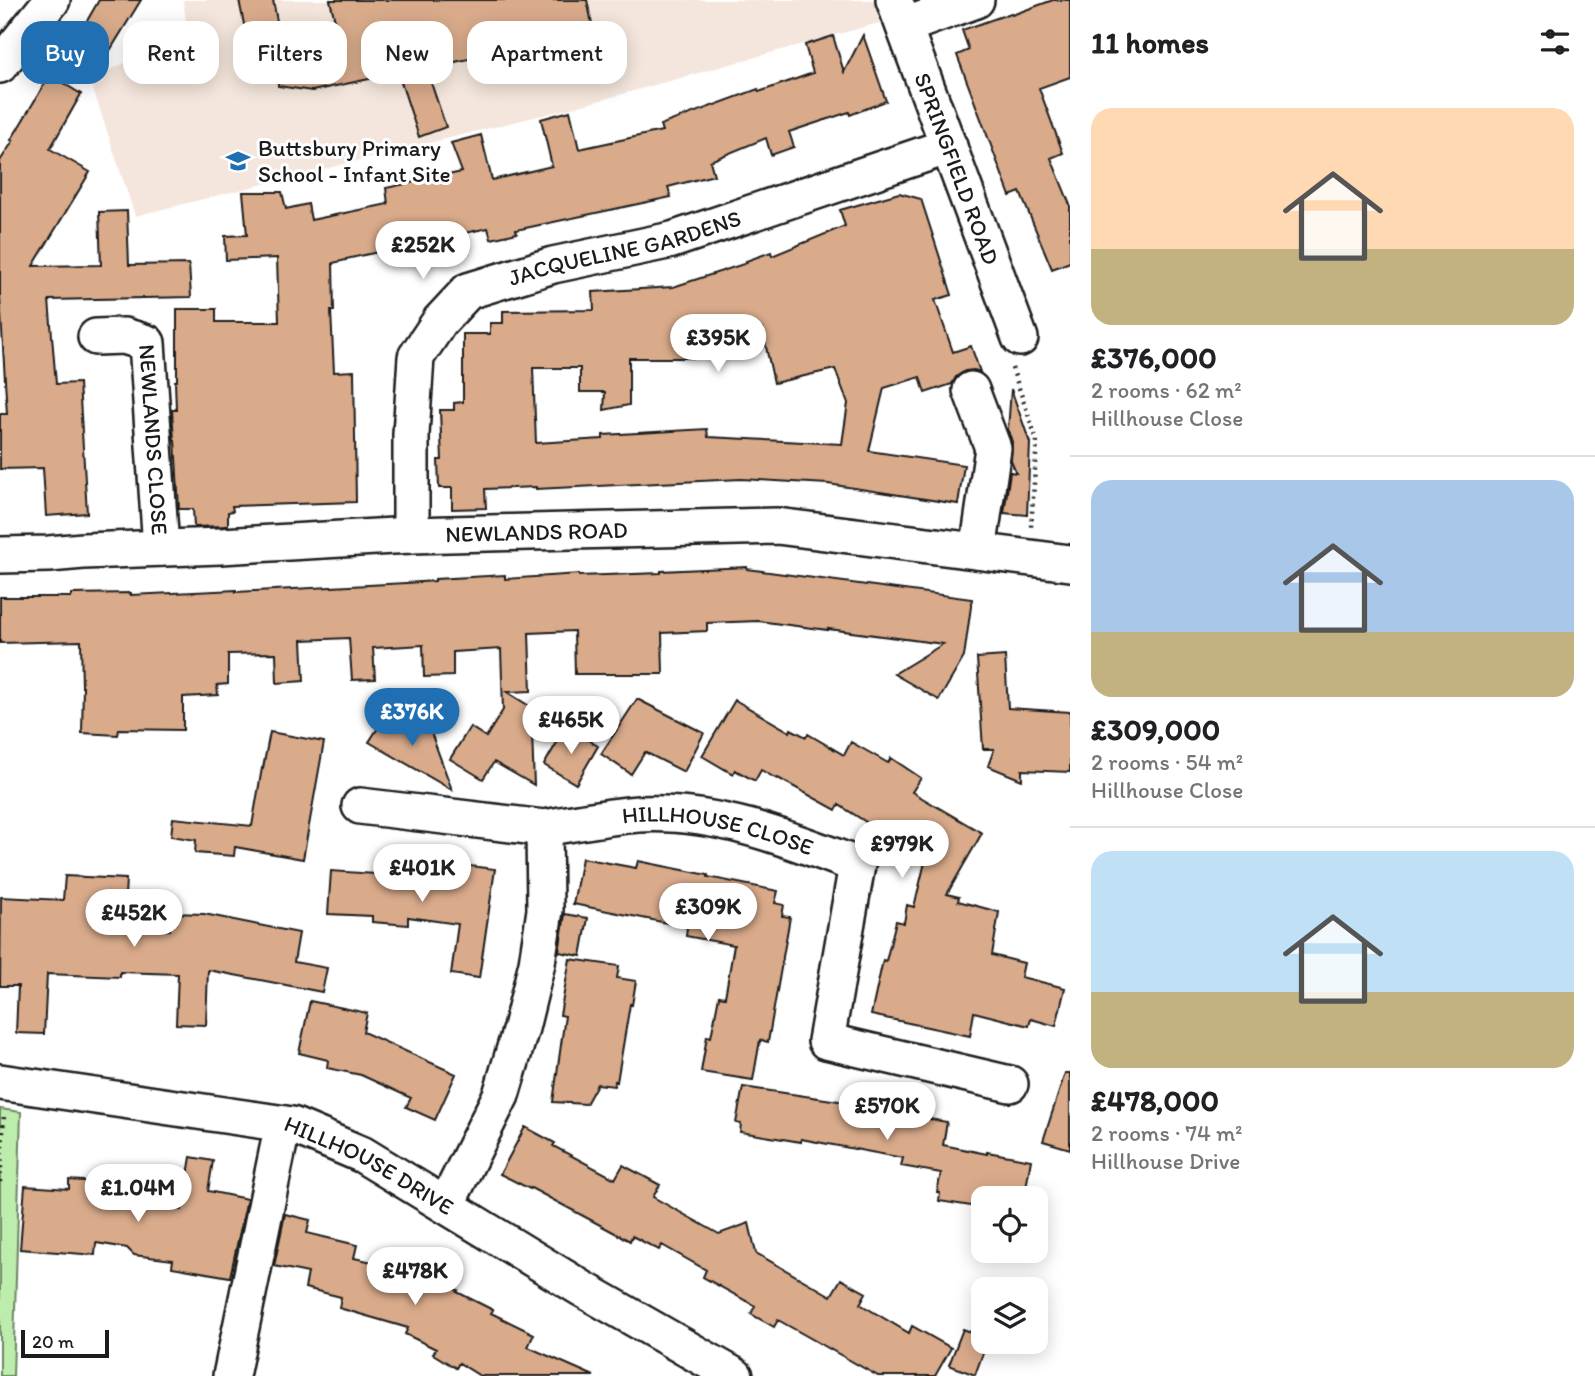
<!DOCTYPE html>
<html lang="en">
<head>
<meta charset="utf-8">
<style>
  :root { --surface:#fff; --page:#f2f2f2; --text:#202124; --muted:#757577; --line:#e0e0e0; --accent:#1f6fb2 }
  body { margin:0; font-family:Itim,sans-serif; background:var(--page); color:var(--text); height:100vh; display:flex; flex-direction:column; font-size:26px; white-space:nowrap }
  * { box-sizing:border-box; margin:0 }
  p { font-size:23px; color:var(--muted) }
  .icon { flex:none; width:38px; height:38px; fill:none; stroke:currentColor; stroke-width:2; stroke-linecap:round; stroke-linejoin:round }
  .map { position:relative; flex:1; overflow:hidden }
  .details { display:flex; flex-direction:column; background:var(--surface); width:525px }
  .details>* { flex:none }
  .guide { position:absolute; left:21px; top:21px; width:665px; height:63px; display:flex; gap:14px }
  .buttons { position:absolute; left:971px; top:1186px; display:grid; gap:14px }
  .buttons a { display:grid; place-items:center; width:77px; height:77px; border-radius:14px; background:var(--surface); box-shadow:0 4px 18px #0003; font-size:35px }
  .scale { position:absolute; left:21px; bottom:18px; width:88px; box-sizing:border-box; padding-left:7px; border:4px solid #1c1c1c; border-top:0; font-size:19px; line-height:24px; white-space:nowrap; color:#1c1c1c; -webkit-text-stroke:5px #fff; paint-order:stroke }
  .price { position:absolute; translate:-50% -60px; padding:0 16px; border-radius:24px; background:#fff; color:#222; font-size:23px; line-height:46px; filter:drop-shadow(0 2px 4px #0008) }
  .price::after { content:''; position:absolute; left:50%; top:42px; width:21px; height:16px; margin-left:-10px; background:inherit; clip-path:polygon(0 0,100% 0,50% 100%) }
  .price.active { background:var(--accent); color:#fff }
  ul { padding:0; list-style:none }
  li { display:grid; align-content:center; gap:14px; height:371px; padding:0 21px }
  li+li { border-top:2px solid var(--line) }
  li span { display:grid; place-items:center; height:217px; border-radius:21px; color:#555 }
  li>.icon { margin-inline-start:auto }
  span .icon { width:126px; height:126px; fill:#fffc; stroke-width:1 }
  li b { font-size:30px }
  h2 { display:flex; justify-content:space-between; align-items:center; height:84px; padding:0 21px; font-size:30px }
  .tag { padding:0 24px; border-radius:21px; background:var(--surface); box-shadow:0 4px 18px #0003; font-size:24px; line-height:63px }
  .tag.active { background:var(--accent); color:#fff }
  main { display:flex; flex:1; min-height:0 }
  .map>svg:first-child { display:block }
</style>
</head>
<body>
<main>
<div class="map">
<svg width="1070" height="1376" viewBox="0 0 1070 1376">
  <rect width="100%" height="100%" fill="#fff"/>
  <filter id="ink" filterUnits="userSpaceOnUse"><feTurbulence type="fractalNoise" baseFrequency=".0143" numOctaves="2"/><feDisplacementMap in="SourceGraphic" scale="14" xChannelSelector="R" yChannelSelector="G"/><feConvolveMatrix kernelMatrix="1 2 1 2 8 2 1 2 1" color-interpolation-filters="sRGB"/></filter>
  <g filter="url(#ink)">
    <!-- built -->
    <path fill="#f4e6dc" d="M183,0H877L886,21L583,105L135,216L91,83L103,73L188,34Z"/>
    <!-- green -->
    <path fill="#bdedac" stroke="#6c8464" stroke-width="2" d="M0,1109L21,1112L13,1376H0Z"/>
    <!-- building -->
    <path fill="#d9ab8b" stroke="#1c1c1c" stroke-width="2" fill-rule="evenodd" d="M99,0H141L106,57L60,81L81,94L50,149L90,172L33,266L101,265L99,212L127,211L129,265L189,264L191,297L49,300L56,384L79,383L87,513L46,516L43,468L0,469V414H7L0,297V161L13,141L11,140L50,75L54,78Z
      M239,0H273L279,32L247,39Z
      M330,0H587L594,33L426,68L446,127L419,137L398,73L312,91L278,86L281,33L335,21Z
      M1053,0H1070V77L1039,88L1063,153L1051,158L1070,205V262L1052,269L1020,192L1010,196L957,55L969,50L962,30L1011,13L1012,15Z
      M863,35L886,101L850,115L849,112L789,132L794,147L771,155L766,138L710,161L714,175L668,187L671,197L516,230L517,233L491,239L488,228L346,259V260L333,263L334,311H331L334,372L354,371L356,502L232,506L233,511L228,512V525L224,526L194,527L193,509H179L175,440H174L172,410H176L175,381H177V309H216V322H279L277,258L226,260L225,236L247,235L243,192H282L286,209L308,204L311,220L388,204L386,188L462,172L451,143L481,135L492,180L552,166L541,119L570,111L579,149L662,131L660,125L758,89L759,92L813,73L805,45L833,36L844,72Z
      M899,193L921,199L952,295L935,300L953,352L971,346L980,372L974,370L965,371L956,377L952,384L925,393L920,377L884,388L869,451L964,465L958,504L828,484L741,479L536,489V487L485,489L486,508L452,509V488H439L438,460H442L440,410H454V403L463,402V334H490V323H503V311L594,310L593,292L673,287L747,263L746,261L771,252L772,256L845,226L840,210ZM762,329L774,383L835,369L848,403L842,444L708,437L707,429L603,435V439L536,443L533,368H580V392H605L604,410L629,405V358H712L711,352Z
      M1011,389L1030,443L1027,515L1004,513L1010,472L1016,473L1011,461L1012,442L1008,430Z
      M747,567V569L972,599L964,657L939,700L894,674L943,644L828,629V630L758,621L707,623V631L662,633L663,674H575L574,631L529,633L531,691L507,692L531,707L534,785L494,762L483,779L450,759L470,727L486,737L503,710L501,649L453,652V676L424,677L423,645L373,648L375,679L352,680L349,638L302,640L304,681L277,683L276,653L228,654V684L217,685L218,695L183,697V730L119,729L118,735L82,733L83,687H82L81,641L0,643V597H71V594L131,593V595L236,590V592L406,583L435,581V579L505,575V579L579,574V576L661,573V571Z
      M1005,656L1008,708L1070,712V772L1022,770V780L988,766L994,749H983L977,658Z
      M637,699L704,733L684,772L645,752L631,774L601,754Z
      M735,700L790,732L791,729L806,737L808,734L844,755L851,742L888,763L891,758L921,778L912,792L982,833L947,894L959,897L958,901L999,912L992,955L1024,963L1021,977L1065,988L1056,1026L1031,1019L1029,1026L974,1012L970,1036L871,1015L883,960L886,961L896,921L904,923L907,905L914,907L927,854L887,831L885,834L839,805L836,810L778,778L777,779L761,770L755,781L735,770L733,774L702,756Z
      M385,717L405,727L426,719L452,790L369,742Z
      M566,727L598,746L576,784L544,765Z
      M270,732L324,742L303,859L235,847L234,856L195,853L196,840L171,836L173,818L252,826L262,768H263Z
      M582,858L636,868L638,861L708,875V877L778,891L775,903L784,905L782,916L790,917L768,1042L760,1040L753,1080L701,1072L707,1036L711,1037L719,996L725,997L734,945L686,936L687,927L573,904Z
      M377,865L460,876L462,865L495,869L479,978L451,974L458,924L408,917V925L372,922V916L328,914L331,871L376,874Z
      M65,876L126,879L123,928L170,930L171,913L204,914L299,933L294,962L327,968L322,992L208,970L206,1025L176,1024L178,974L120,972V977L47,974L44,1034L16,1033L18,986H0L1,897L63,900Z
      M565,914L588,918L581,956L559,952Z
      M570,959L619,966L617,978L636,981L632,1005L630,1004L617,1082L615,1081L614,1086L597,1084L586,1104L553,1102L565,1016L560,1015Z
      M310,1001L367,1013L363,1032L456,1074L435,1120L406,1107L411,1098L361,1075L327,1068L328,1060L299,1053Z
      M1065,1073H1070V1149L1043,1141Z
      M743,1087L866,1105L907,1113L906,1115L947,1122L943,1145L987,1154V1152L1031,1160L1024,1199H984V1208L939,1201L940,1193L937,1192L941,1173L901,1166L903,1158L801,1139V1142L740,1132L741,1124L736,1123Z
      M525,1127L555,1143L553,1146L615,1179L623,1165L660,1185L653,1197L719,1234L749,1223L756,1253L831,1296L841,1279L866,1293L860,1304L909,1333L912,1326L951,1348L935,1376H878L778,1320L774,1327L751,1314L755,1306L703,1277L706,1270L662,1245L659,1250L632,1236L630,1241L531,1188L530,1189L500,1174Z
      M191,1157L213,1161L208,1191L247,1199L230,1277L172,1267L173,1260L134,1255L127,1248L96,1243L95,1255L20,1249L25,1186L69,1189V1180L98,1182L96,1198L182,1210Z
      M285,1214L310,1220L307,1233L357,1245L354,1258L405,1269L404,1272L458,1290L457,1292L493,1310L491,1313L534,1334L528,1347L594,1376H480L459,1363L456,1368L433,1354L436,1349L405,1334L408,1328L339,1308L341,1297L305,1288L308,1273L274,1266Z
      M963,1329L984,1337V1342H987L975,1375L949,1365Z"/>
    <g fill="none" stroke-linecap="round" stroke-linejoin="round">
      <!-- minor casing -->
      <g stroke="#1c1c1c" stroke-width="40">
        <g id="minor">
          <path id="s1" d="M894,0L1020,338"/>
          <path d="M904,26L976,0"/>
          <path d="M0,65L52,0"/>
          <path id="s2" d="M96,337L124,336L147,343L161,548"/>
          <path d="M971,390L993,448L978,551"/>
          <path id="s3" d="M411,535V434L416,357L440,321L468,291L553,265L672,240L949,146"/>
          <path id="s4" d="M0,555L49,554L83,551L221,546L411,535L777,526L1070,563"/>
          <path d="M360,806L544,828"/>
          <path id="s5" d="M0,1082L292,1125L363,1155L581,1288L735,1376"/>
          <path id="s6" d="M446,1205L501,1095L521,1028L537,963L545,910L544,828C575,823 608,816 639,814C716,810 787,838 857,865L826,1041L1010,1084"/>
          <path d="M231,1376L283,1124"/>
        </g>
      </g>
      <!-- path -->
      <path stroke="#1c1c1c" stroke-width="4.5" stroke-dasharray="2 5" stroke-linecap="butt" d="M1012,368L1037,440L1031,527
        M0,1182L4,1115"/>
      <!-- minor -->
      <use href="#minor" stroke="#fff" stroke-width="35"/>
    </g>
  </g>
  <!-- icons -->
  <defs>
    <g id="school-bare" transform="scale(1.89)"><path d="M0-5L7-2L0 1L-7-2ZM-4 1L0 2.5L4 1V4Q0 6-4 4Z" fill="#1f6fb2" stroke="#fff" stroke-width="2.5" paint-order="stroke"/></g>
  </defs>
  <g fill-rule="evenodd">
    <use href="#school-bare" x="238" y="161"/>
  </g>
  <g text-anchor="middle" stroke-width="6" stroke-linejoin="round" paint-order="stroke">
    <!-- poi labels -->
    <g font-size="23" fill="#1c1c1c" stroke="#fff" text-anchor="start">
      <text x="258" y="156">Buttsbury Primary<tspan x="258" dy="26">School - Infant Site</tspan></text>
    </g>
    <!-- street labels -->
    <g font-size="23" fill="#1c1c1c" stroke="#fff">
      <text dy="8" stroke="none"><textPath href="#s1" startOffset="180">SPRINGFIELD ROAD</textPath></text>
      <text dy="8" stroke="none"><textPath href="#s3" startOffset="425">JACQUELINE GARDENS</textPath></text>
      <text dy="8" stroke="none"><textPath href="#s2" startOffset="149">NEWLANDS CLOSE</textPath></text>
      <text dy="8" stroke="none"><textPath href="#s4" startOffset="537">NEWLANDS ROAD</textPath></text>
      <text dy="8" stroke="none"><textPath href="#s6" startOffset="572">HILLHOUSE CLOSE</textPath></text>
      <text dy="8" stroke="none"><textPath href="#s5" startOffset="382">HILLHOUSE DRIVE</textPath></text>
    </g>
  </g>
</svg>
<div class="buttons">
<a><svg class="icon" aria-label="locate" viewBox="0 0 24 24"><circle cx="12" cy="12" r="6"/><path d="M12 2v4M12 18v4M2 12h4M18 12h4"/></svg></a>
<a><svg class="icon" aria-label="layers" viewBox="0 0 24 24"><path d="M12 4l9 5-9 5-9-5zM3 14l9 5 9-5"/></svg></a>
</div>
<div class="scale">20 m</div>
<b class="price" style="left:423px;top:281px">£252K</b>
<b class="price" style="left:718px;top:374px">£395K</b>
<b class="price active" style="left:412px;top:748px">£376K</b>
<b class="price" style="left:571px;top:756px">£465K</b>
<b class="price" style="left:902px;top:880px">£979K</b>
<b class="price" style="left:422px;top:904px">£401K</b>
<b class="price" style="left:708px;top:943px">£309K</b>
<b class="price" style="left:134px;top:949px">£452K</b>
<b class="price" style="left:887px;top:1142px">£570K</b>
<b class="price" style="left:138px;top:1224px">£1.04M</b>
<b class="price" style="left:415px;top:1307px">£478K</b>
<div class="guide">
<a class="tag active">Buy</a>
<a class="tag">Rent</a>
<a class="tag">Filters</a>
<a class="tag">New</a>
<a class="tag">Apartment</a>
</div>
</div>
<section class="details">
<h2>11 homes<svg class="icon" aria-label="filters" viewBox="0 0 24 24"><path d="M4 7h16M4 17h16"/><circle cx="9" cy="7" r="2"/><circle cx="15" cy="17" r="2"/></svg></h2>
<ul>
<li><span style="background:linear-gradient(#ffd9b3 65%,#c2b280 0)"><svg class="icon" aria-label="home" viewBox="0 0 24 24"><path d="M3 11l9-7 9 7M6 9v11h12V9"/></svg></span><div><b>£376,000</b><p>2 rooms · 62 m²</p><p>Hillhouse Close</p></div></li>
<li><span style="background:linear-gradient(#a9c7e8 70%,#c2b280 0)"><svg class="icon" aria-label="home" viewBox="0 0 24 24"><path d="M3 11l9-7 9 7M6 9v11h12V9"/></svg></span><div><b>£309,000</b><p>2 rooms · 54 m²</p><p>Hillhouse Close</p></div></li>
<li><span style="background:linear-gradient(#bfe0f5 65%,#c2b280 0)"><svg class="icon" aria-label="home" viewBox="0 0 24 24"><path d="M3 11l9-7 9 7M6 9v11h12V9"/></svg></span><div><b>£478,000</b><p>2 rooms · 74 m²</p><p>Hillhouse Drive</p></div></li>
</ul>
</section>
</main>
</body>
</html>
